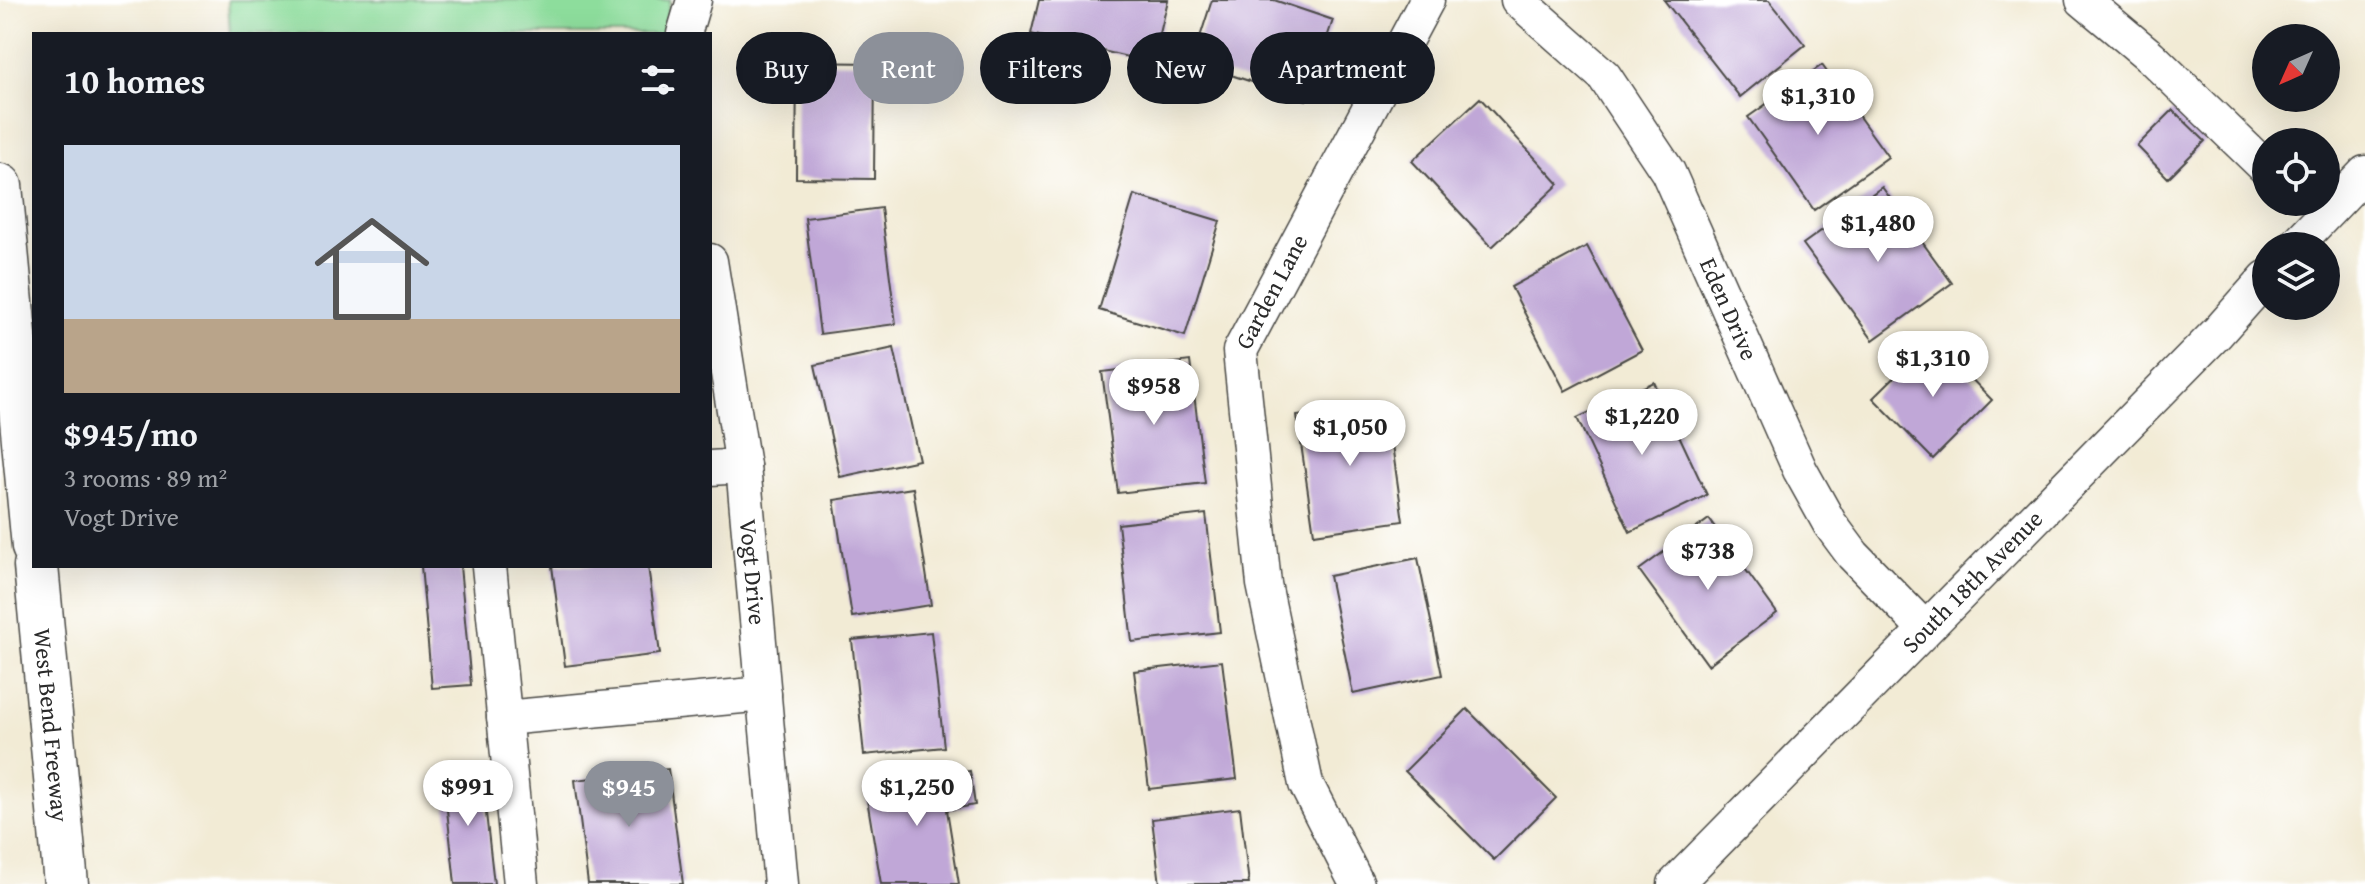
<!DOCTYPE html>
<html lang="en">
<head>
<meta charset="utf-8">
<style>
  :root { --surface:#171b24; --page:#242831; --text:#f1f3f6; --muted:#9ea1a6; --line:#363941; --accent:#8c9099 }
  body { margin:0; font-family:"Gentium Book Plus",serif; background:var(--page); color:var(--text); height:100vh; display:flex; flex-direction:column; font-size:30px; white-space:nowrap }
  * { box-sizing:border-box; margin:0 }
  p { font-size:26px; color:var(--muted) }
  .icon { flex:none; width:44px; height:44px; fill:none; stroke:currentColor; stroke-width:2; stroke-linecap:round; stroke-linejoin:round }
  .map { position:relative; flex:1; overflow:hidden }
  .details { position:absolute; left:32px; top:32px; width:680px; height:536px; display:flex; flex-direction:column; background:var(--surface); border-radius:0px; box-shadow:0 8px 32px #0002 }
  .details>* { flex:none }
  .hud { position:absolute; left:736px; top:32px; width:760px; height:72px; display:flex; gap:16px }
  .needle { width:52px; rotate:225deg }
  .fabs { position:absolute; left:2252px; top:24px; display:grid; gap:16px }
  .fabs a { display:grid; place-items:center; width:88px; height:88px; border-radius:50%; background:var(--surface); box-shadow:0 8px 32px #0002; font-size:40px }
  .price { position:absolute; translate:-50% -68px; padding:0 18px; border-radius:28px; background:#fff; color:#222; font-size:26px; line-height:52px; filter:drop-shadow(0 2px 4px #0008) }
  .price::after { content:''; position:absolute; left:50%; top:48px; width:24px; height:18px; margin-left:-12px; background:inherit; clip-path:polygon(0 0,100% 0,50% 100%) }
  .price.selected { background:var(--accent); color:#fff }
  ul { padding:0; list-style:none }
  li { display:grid; align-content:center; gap:16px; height:424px; padding:0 32px }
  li+li { border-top:2px solid var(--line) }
  li span { display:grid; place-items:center; height:248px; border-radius:0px; color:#555 }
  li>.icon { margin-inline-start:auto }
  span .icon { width:144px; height:144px; fill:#fffc; stroke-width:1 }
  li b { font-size:34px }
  h2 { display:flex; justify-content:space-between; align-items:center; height:96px; padding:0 32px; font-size:34px }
  .pill { padding:0 28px; border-radius:36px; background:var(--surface); box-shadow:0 8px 32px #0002; font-size:28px; line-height:72px }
  .pill.selected { background:var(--accent); color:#fff }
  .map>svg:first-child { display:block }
</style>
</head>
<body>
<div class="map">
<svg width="2365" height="884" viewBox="0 0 2365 884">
  <rect width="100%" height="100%" fill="#fff"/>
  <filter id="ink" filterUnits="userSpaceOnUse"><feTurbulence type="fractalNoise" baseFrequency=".0125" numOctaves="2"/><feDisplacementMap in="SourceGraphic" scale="16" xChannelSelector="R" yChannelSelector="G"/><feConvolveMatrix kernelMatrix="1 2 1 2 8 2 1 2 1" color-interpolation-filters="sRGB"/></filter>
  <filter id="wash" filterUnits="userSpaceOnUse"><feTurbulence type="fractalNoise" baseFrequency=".006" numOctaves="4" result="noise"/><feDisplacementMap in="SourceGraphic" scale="32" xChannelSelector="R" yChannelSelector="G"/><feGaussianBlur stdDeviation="1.8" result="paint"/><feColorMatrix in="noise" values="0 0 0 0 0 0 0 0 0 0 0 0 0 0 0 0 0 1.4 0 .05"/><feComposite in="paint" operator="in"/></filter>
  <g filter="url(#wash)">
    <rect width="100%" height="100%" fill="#f2ebd5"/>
    <!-- green -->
    <path fill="#8ddd9c" stroke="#5c8464" stroke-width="2" d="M228,0H670L664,34H230Z"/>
    <g id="blocks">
      <!-- building -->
      <path fill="#c0a7d7" d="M1039,0H1168L1153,63L1031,34Z
        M1212,0H1274L1333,20L1306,100L1192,62Z
        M1664,0H1769L1805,45L1740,97Z
        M797,62L875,63L874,179L796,178Z
        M1822,65L1888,157L1814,210L1748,117Z
        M1480,98L1559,184L1492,247L1412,161Z
        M2173,110L2205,141L2168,178L2137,146Z
        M1882,187L1952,283L1873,340L1803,244Z
        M1134,195L1220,221L1185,336L1099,310Z
        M881,208L896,324L820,334L805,218Z
        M1587,246L1642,350L1565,391L1511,287Z
        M1933,339L1992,400L1933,459L1873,398Z
        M894,348L919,460L840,477L815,365Z
        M1190,361L1205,483L1118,493L1102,372Z
        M1654,382L1707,495L1630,532L1577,418Z
        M1386,403L1403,521L1314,534L1297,416Z
        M913,488L931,605L852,617L834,500Z
        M1206,514L1220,632L1132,642L1118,524Z
        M1709,519L1777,613L1708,665L1639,570Z
        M1418,558L1442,675L1353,694L1329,576Z
        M421,566H460L471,685L432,688Z
        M552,566H648L660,654L565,666Z
        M931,632L944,747L864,755L852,640Z
        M1222,661L1237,779L1149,789L1134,671Z
        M1467,709L1556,798L1494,860L1405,771Z
        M481,769L494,884H455L443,773Z
        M668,769L683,884H588L575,780Z
        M970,771L975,805L947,810L959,884H881L865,787Z
        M1240,808L1249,884H1160L1152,819Z"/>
    </g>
  </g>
  <g filter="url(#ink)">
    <use href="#blocks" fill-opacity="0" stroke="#494844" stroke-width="2"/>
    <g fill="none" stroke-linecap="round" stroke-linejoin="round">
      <!-- minor casing -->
      <g stroke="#494844" stroke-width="37">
        <g id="minor">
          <path id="s1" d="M1518,0L1604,76L1668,172L1800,470L1830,524L1853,555L1925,629"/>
          <path d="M2083,0L2150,56L2266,168"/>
          <path d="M684,34L694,0"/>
          <path d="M2295,246L2365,173"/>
          <path id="s2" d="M710,261L743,466L781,884"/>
          <path d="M710,468L743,466"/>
          <path d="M489,566L521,884"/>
          <path d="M504,718L764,694"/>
          <path id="s3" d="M1357,884L1306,784L1264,584L1240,351L1427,0"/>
          <path id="s4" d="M1675,884L2218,332L2266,278"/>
        </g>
      </g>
      <!-- highway casing -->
      <g stroke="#494844" stroke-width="47">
        <g id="highway">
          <path d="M0,186L34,547"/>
          <path id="s5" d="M36,566L66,884"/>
        </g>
      </g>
      <!-- minor -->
      <use href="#minor" stroke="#fff" stroke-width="34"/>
      <!-- highway -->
      <use href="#highway" stroke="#fff" stroke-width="44"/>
    </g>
  </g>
  <g text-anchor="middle" stroke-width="8" stroke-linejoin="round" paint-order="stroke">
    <!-- street labels -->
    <g font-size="24" fill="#2b2b2b" stroke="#fff">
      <text dy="8" stroke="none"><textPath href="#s3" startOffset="618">Garden Lane</textPath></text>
      <text dy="8" stroke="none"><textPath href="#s1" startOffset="380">Eden Drive</textPath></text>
      <text dy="8" stroke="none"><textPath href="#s2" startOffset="314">Vogt Drive</textPath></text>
      <text dy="8" stroke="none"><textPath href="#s4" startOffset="424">South 18th Avenue</textPath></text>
      <text dy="8" stroke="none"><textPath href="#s5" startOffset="160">West Bend Freeway</textPath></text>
    </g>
  </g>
</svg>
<div class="fabs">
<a><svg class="needle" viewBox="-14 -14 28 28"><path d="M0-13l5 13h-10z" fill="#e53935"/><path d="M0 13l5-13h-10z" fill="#9ea1a6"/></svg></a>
<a><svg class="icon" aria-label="locate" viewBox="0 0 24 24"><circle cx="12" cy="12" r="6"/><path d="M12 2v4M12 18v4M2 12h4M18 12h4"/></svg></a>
<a><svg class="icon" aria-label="layers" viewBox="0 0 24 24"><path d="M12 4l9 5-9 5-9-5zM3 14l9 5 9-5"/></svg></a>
</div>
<b class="price" style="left:1818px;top:137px">$1,310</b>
<b class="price" style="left:1878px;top:264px">$1,480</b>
<b class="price" style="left:1933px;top:399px">$1,310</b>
<b class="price" style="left:1154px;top:427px">$958</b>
<b class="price" style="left:1642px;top:457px">$1,220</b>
<b class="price" style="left:1350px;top:468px">$1,050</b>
<b class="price" style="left:1708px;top:592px">$738</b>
<b class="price" style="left:468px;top:828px">$991</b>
<b class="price" style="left:917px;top:828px">$1,250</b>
<b class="price selected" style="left:629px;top:829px">$945</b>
<div class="hud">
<a class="pill">Buy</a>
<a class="pill selected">Rent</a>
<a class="pill">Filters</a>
<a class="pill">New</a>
<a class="pill">Apartment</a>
</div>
<section class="details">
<h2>10 homes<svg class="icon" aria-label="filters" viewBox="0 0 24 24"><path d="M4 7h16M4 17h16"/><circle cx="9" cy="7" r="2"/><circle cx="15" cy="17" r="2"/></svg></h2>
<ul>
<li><span style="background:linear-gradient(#c9d6e8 70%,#b9a48a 0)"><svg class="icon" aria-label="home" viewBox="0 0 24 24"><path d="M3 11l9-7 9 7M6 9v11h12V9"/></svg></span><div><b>$945/mo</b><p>3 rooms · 89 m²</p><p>Vogt Drive</p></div></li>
</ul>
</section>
</div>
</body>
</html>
